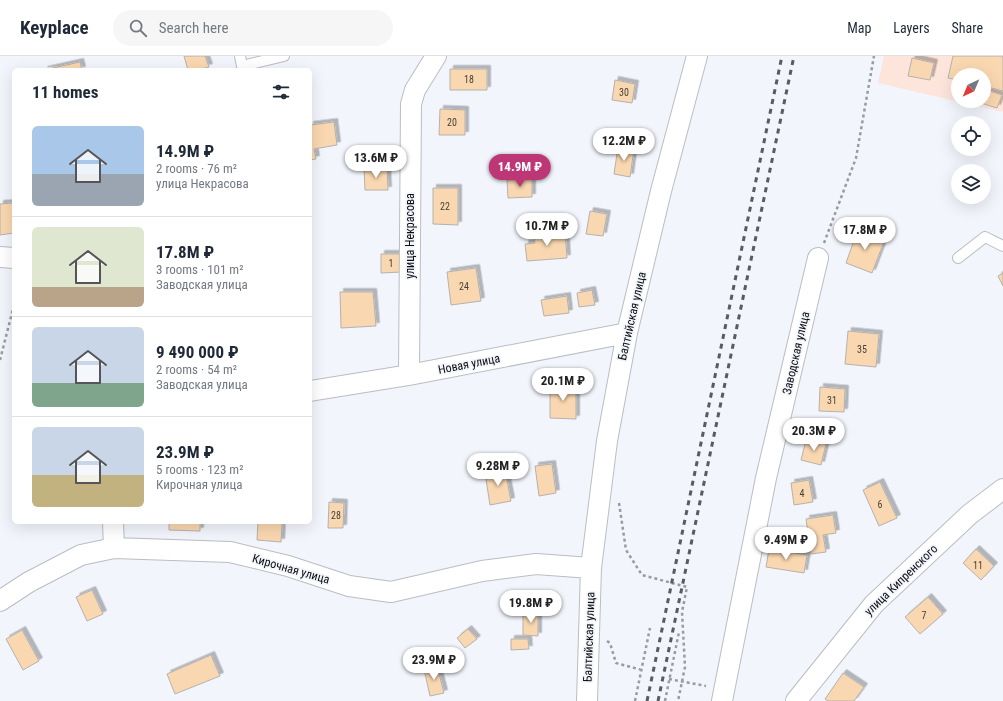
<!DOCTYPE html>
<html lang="en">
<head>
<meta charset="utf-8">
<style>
  :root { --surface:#fff; --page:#f6f6f7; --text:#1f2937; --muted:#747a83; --line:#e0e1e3; --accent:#bd3676 }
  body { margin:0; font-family:"Roboto Condensed",sans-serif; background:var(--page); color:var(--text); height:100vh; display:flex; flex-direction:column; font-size:15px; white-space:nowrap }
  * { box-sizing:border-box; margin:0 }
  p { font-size:13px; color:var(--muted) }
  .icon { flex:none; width:22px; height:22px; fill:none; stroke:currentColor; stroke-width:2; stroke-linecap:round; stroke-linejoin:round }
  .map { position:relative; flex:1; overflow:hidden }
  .panel { position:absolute; left:12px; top:12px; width:300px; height:456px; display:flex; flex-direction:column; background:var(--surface); border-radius:6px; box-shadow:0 4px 16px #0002 }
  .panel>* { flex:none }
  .needle { width:26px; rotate:224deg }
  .buttons { position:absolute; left:951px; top:12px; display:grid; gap:8px }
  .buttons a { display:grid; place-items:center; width:40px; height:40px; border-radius:50%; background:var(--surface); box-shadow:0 4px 16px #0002; font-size:20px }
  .price { position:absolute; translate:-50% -34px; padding:0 9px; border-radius:14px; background:#fff; color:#222; font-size:13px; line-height:26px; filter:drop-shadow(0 1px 2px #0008) }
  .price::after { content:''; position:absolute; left:50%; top:24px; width:12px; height:9px; margin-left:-6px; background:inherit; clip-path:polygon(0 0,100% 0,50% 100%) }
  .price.current { background:var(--accent); color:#fff }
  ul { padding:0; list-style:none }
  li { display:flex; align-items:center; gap:12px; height:100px; padding:0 20px }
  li+li { border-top:1px solid var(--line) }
  li span { display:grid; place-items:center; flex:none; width:112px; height:80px; border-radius:6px; color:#555 }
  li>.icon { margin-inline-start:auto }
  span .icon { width:48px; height:48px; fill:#fffc; stroke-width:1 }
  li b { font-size:17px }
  h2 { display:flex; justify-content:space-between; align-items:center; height:48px; padding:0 20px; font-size:17px }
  header { display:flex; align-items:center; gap:24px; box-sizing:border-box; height:56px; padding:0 20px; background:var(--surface); border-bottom:1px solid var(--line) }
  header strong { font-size:19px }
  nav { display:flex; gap:22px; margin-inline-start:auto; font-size:14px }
  .search { width:280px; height:36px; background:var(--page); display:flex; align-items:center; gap:10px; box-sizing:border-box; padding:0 14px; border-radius:22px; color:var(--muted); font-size:15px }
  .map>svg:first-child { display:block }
</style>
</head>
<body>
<header>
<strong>Keyplace</strong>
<div class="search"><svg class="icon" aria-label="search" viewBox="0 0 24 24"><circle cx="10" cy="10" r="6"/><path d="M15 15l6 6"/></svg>Search here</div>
<nav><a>Map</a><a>Layers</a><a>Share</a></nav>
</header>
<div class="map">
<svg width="1003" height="645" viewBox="0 0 1003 645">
  <defs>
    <filter id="shadow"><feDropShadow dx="3.5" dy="-3.5" stdDeviation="0" flood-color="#0004"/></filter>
  </defs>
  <rect width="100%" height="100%" fill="#f2f5fb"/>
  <!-- industrial -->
  <path fill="#fee5dc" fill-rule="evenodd" d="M884,0H1003V56L878,27ZM958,19H984V45H958Z"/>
  <!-- building -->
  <path fill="#f9d7b0" stroke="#b6b1ad" filter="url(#shadow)" d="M184,0H205L209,11L198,14H188Z
    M953,0H1003V35L984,30V19H958V24L948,22Z
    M912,2L934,7L930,24L908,20Z
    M80,6L82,14H44Z
    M450,13H487V34H450Z
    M615,24L635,28L632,47L612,44Z
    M984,33L1002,39L997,52L978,46L984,45Z
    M440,53L465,54V79H439Z
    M334,66L337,89L314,93L316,103L310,104V69Z
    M618,91L634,93L630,121L614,118Z
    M364,112H387L388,134H365Z
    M532,123V141L508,142L507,124Z
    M433,132H458V169L433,168Z
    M14,147V177L0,179V148Z
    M590,155L607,158L603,180L586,178Z
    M858,173L885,183L872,217L846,207Z
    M565,176L567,202L527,205L525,188L535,187L534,178Z
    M381,198H402V216L381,217Z
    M476,212L481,245L451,249L447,216Z
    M1003,217V230L998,220Z
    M592,234L595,249L579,251L577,237Z
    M340,236H373L376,270L341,272Z
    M567,240L569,257L544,260L541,244Z
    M848,275L879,278L876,311L845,308Z
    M550,329H576V363L550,362Z
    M820,331L845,333L844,356L819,355Z
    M806,384L826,388L821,409L801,404Z
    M552,408L556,437L539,440L535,410Z
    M505,414L511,445L490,449L485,417Z
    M809,424L813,446L794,449L791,427Z
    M880,426L897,462L879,470L863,434Z
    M329,446L344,447L343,472H328Z
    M833,459L836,477L823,479L826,496L811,498L806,463Z
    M169,466H200V475L169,474Z
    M258,466H282L281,486L257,484Z
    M769,493L807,499L804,517L766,511Z
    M976,493L994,510L981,524L963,507Z
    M92,534L103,558L87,565L76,541Z
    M928,541L943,558L920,578L905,561Z
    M523,557H538V580L523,579Z
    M468,573L477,583L465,592L457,582Z
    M22,574L39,605L23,614L6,583Z
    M511,583H528L529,593L511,594Z
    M211,599L220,620L175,638L167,618Z
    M437,610L444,637L430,640L424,613Z
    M843,617L864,631L854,645H828L825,643Z"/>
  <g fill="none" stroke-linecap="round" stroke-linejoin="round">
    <!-- service casing -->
    <g stroke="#babdc3" stroke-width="12">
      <path id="service" d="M240,0L242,10L284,0
        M958,202L985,181L1003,190"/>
    </g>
    <!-- minor casing -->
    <g stroke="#babdc3" stroke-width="22">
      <path id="minor" d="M0,201L14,202
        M409,319L411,48L415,34L436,0
        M310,335L409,319L627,277
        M113,466L114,492
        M0,545L29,526L81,499L114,492L230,496L288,510L349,530L391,536L482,515L536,508L591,512
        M587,645L591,512L607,385L627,277L661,135L697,0
        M722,645L766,422L818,202
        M796,645L874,548L970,458L1003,433"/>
    </g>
    <!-- path -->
    <path stroke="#999ba0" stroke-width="2.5" stroke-dasharray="3 3" stroke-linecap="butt" d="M824,187L856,102L874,0
      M0,304L14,249
      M619,447L626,494L642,519L687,531L682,556L685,611L678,645
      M607,585L610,587L616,607L642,614
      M669,623L706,630
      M635,645L650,572
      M665,645L679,576"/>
    <!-- service -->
    <use href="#service" stroke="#fff" stroke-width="10"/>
    <!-- minor -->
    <use href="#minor" stroke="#fff" stroke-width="20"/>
    <!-- rail -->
    <path stroke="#595b5e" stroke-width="3" stroke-dasharray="5 5" stroke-linecap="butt" d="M647,645L782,0
      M658,645L794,0"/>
  </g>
  <g text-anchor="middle" stroke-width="3.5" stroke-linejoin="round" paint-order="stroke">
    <!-- number labels -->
    <g font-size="10" fill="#474037">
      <text x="469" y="27">18</text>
      <text x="624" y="40">30</text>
      <text x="452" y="70">20</text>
      <text x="445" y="154">22</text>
      <text x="391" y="211">1</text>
      <text x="464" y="234">24</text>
      <text x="862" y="297">35</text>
      <text x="832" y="348">31</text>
      <text x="802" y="441">4</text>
      <text x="880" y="452">6</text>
      <text x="336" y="463">28</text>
      <text x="978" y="513">11</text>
      <text x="924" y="563">7</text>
    </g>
    <!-- street labels -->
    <g font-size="12" fill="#0c0d0f" stroke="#f2f5fb">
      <text transform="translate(410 180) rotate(-90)" y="4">улица Некрасова</text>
      <text transform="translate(632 260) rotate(-77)" y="4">Балтийская улица</text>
      <text transform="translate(796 297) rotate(-77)" y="4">Заводская улица</text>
      <text transform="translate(469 308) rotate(-11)" y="4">Новая улица</text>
      <text transform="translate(291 513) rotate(16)" y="4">Кирочная улица</text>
      <text transform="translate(901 524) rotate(-44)" y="4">улица Кипренского</text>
      <text transform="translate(589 581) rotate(-88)" y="4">Балтийская улица</text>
    </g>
  </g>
</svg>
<div class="buttons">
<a><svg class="needle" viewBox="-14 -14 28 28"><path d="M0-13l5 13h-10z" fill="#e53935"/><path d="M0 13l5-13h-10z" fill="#747a83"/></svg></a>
<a><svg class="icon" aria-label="locate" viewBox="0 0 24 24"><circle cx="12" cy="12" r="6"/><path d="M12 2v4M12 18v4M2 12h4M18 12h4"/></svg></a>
<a><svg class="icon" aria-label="layers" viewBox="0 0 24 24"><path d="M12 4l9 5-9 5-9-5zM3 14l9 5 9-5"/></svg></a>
</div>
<b class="price" style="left:624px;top:106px">12.2M ₽</b>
<b class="price" style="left:376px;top:123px">13.6M ₽</b>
<b class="price current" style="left:520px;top:132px">14.9M ₽</b>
<b class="price" style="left:547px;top:191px">10.7M ₽</b>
<b class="price" style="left:865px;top:195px">17.8M ₽</b>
<b class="price" style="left:563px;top:346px">20.1M ₽</b>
<b class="price" style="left:814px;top:396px">20.3M ₽</b>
<b class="price" style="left:498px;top:431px">9.28M ₽</b>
<b class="price" style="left:786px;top:505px">9.49M ₽</b>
<b class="price" style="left:531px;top:568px">19.8M ₽</b>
<b class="price" style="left:434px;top:625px">23.9M ₽</b>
<section class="panel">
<h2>11 homes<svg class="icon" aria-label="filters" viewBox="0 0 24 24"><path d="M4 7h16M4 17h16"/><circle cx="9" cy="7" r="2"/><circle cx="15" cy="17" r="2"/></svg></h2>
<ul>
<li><span style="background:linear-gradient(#a9c7e8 60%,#9aa5b1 0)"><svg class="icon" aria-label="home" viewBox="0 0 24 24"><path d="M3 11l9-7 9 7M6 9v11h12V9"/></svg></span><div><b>14.9M ₽</b><p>2 rooms · 76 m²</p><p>улица Некрасова</p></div></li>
<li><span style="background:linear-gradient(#dfe7d0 75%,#b9a48a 0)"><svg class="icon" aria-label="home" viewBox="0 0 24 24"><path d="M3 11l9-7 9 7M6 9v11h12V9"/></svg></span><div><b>17.8M ₽</b><p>3 rooms · 101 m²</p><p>Заводская улица</p></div></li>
<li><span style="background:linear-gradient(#c9d6e8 70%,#7fa58c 0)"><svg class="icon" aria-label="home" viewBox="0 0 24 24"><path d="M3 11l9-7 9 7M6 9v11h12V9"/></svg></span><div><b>9 490 000 ₽</b><p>2 rooms · 54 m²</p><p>Заводская улица</p></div></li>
<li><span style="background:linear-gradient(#c9d6e8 60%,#c2b280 0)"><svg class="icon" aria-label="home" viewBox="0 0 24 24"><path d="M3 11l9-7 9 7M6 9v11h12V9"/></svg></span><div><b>23.9M ₽</b><p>5 rooms · 123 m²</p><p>Кирочная улица</p></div></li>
</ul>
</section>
</div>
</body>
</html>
